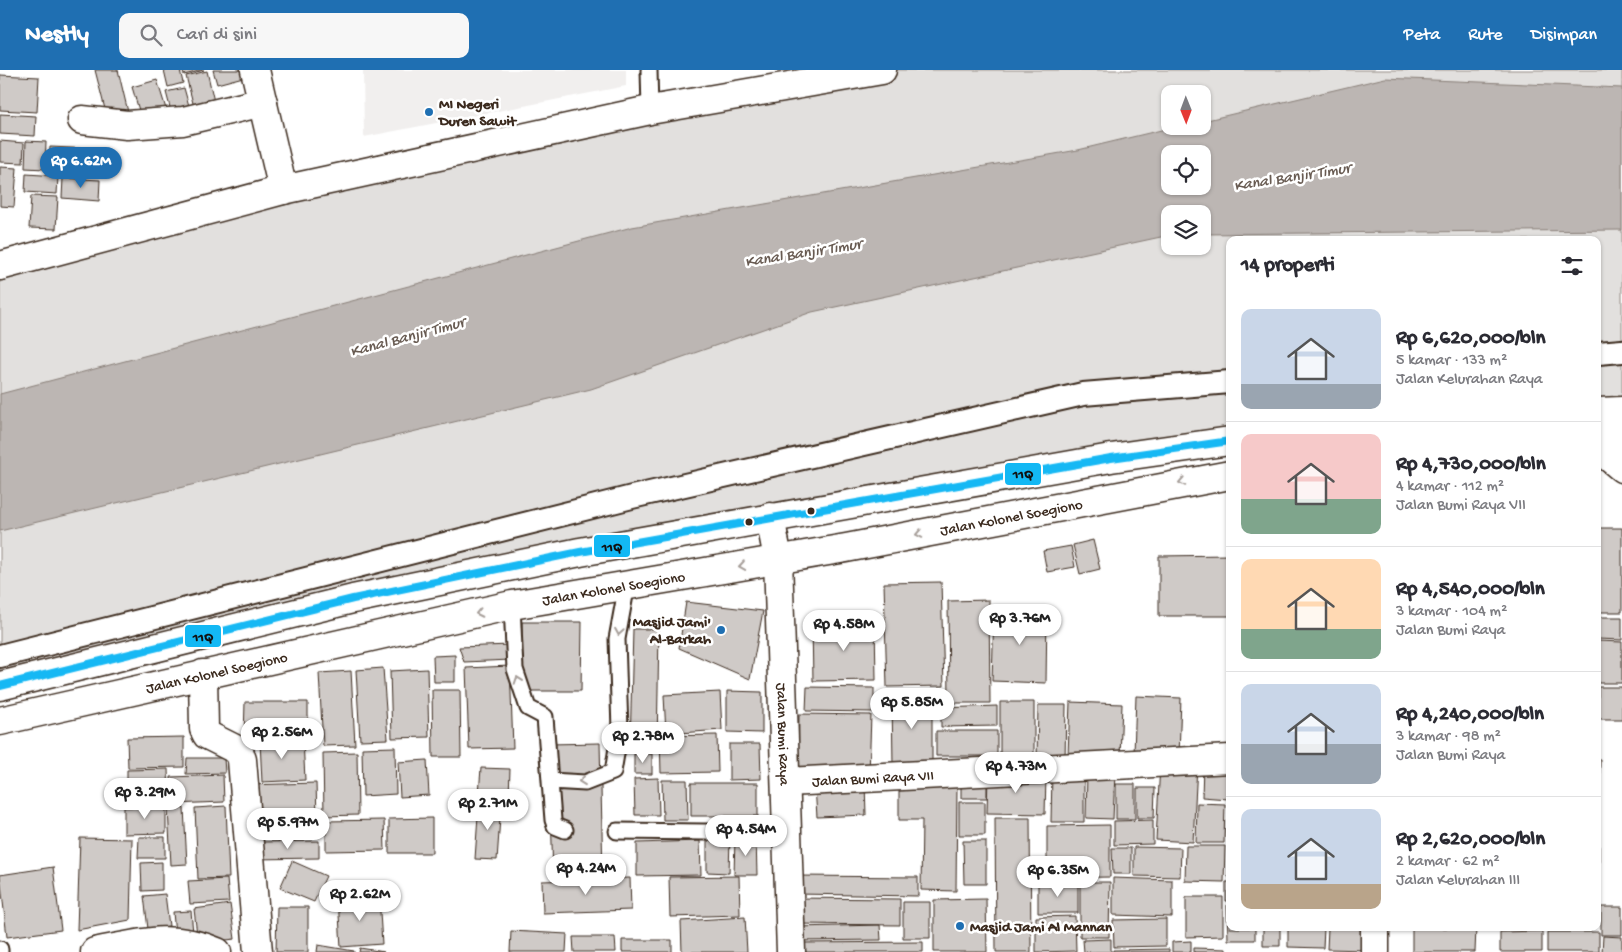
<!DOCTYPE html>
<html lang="id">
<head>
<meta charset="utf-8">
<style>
  :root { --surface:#fff; --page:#f7f7f7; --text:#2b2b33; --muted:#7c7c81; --line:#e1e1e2; --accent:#1f6fb2 }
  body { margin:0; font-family:"Gochi Hand",sans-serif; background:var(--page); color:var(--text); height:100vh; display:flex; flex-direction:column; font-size:19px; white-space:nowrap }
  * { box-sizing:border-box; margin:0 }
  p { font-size:16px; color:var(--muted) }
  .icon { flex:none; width:28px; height:28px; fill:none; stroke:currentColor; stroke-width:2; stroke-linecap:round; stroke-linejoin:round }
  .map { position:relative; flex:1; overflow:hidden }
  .panel { position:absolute; left:1226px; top:166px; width:375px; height:695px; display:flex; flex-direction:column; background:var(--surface); border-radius:10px; box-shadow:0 1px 4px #0004 }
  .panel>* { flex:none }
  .needle { width:32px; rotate:179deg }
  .buttons { position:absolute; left:1161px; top:15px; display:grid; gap:10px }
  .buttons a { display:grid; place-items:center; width:50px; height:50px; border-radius:10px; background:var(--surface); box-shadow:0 1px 4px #0004; font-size:25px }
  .price { position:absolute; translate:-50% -42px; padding:0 11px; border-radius:18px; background:#fff; color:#222; font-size:16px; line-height:32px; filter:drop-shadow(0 1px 2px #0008) }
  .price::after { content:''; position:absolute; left:50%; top:30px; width:15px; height:11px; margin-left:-8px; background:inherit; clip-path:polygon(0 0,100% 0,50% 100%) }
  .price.on { background:var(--accent); color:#fff }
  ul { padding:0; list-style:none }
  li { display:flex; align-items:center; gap:15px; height:125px; padding:0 15px }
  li+li { border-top:1px solid var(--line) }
  li span { display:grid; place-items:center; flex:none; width:140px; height:100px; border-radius:10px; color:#555 }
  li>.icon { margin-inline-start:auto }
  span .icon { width:60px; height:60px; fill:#fffc; stroke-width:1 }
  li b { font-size:21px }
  h2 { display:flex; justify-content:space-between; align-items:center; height:60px; padding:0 15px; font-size:21px }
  header { display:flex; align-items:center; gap:30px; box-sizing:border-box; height:70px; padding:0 25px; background:var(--accent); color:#fff }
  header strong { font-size:24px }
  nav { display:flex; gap:28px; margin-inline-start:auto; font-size:18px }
  .search { width:350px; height:45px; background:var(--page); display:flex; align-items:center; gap:12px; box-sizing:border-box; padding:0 18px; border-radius:10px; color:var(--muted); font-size:19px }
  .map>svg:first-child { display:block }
</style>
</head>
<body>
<header>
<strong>Nestly</strong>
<div class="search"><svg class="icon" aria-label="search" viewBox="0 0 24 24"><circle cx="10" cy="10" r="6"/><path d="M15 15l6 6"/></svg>Cari di sini</div>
<nav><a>Peta</a><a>Rute</a><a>Disimpan</a></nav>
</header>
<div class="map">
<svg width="1622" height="882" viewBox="0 0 1622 882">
  <rect width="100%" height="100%" fill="#fff"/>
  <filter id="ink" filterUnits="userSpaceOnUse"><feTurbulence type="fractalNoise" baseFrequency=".02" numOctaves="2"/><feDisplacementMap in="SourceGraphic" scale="10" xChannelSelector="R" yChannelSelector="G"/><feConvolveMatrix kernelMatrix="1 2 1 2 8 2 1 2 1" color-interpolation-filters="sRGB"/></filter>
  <g filter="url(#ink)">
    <!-- built -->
    <path fill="#f1efee" d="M363,0H626V16L364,67Z"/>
    <!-- green -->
    <path fill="#e2e0de" stroke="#8e857e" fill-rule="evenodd" d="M882,0H1622V341L1598,342V170H1230V371L770,447L0,616V196ZM1170,24H1202V56H1170ZM1170,84H1202V116H1170ZM1170,144H1202V176H1170Z"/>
    <!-- water -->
    <path fill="#bcb6b3" stroke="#887e77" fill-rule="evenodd" d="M1385,8L1622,18V160L1203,164L1202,144H1170V165L812,242L591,319L0,461V324L632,157L1078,80L1178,56H1202L1203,51ZM1170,84H1202V116H1170Z"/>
    <!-- building -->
    <path fill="#cfcac7" stroke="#3b2a1e" d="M95,0H118L128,42L107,47Z
      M164,0H180L183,13L168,17Z
      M182,0H204L184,5Z
      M213,0H245L247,6L217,14Z
      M207,1L215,36L195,41L186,6Z
      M0,5L39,7L37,42L0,40Z
      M157,10L166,39L141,47L132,17Z
      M184,18L189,36L171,41L166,22Z
      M0,44L36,46L35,66L0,64Z
      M0,71L24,73L23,93L0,92Z
      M26,71L46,72L45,99L25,98Z
      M50,77L93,79L91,105L49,102Z
      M0,97L17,98L14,137L0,136Z
      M26,104L58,106L57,124L25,122Z
      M63,108L100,110L99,131L62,128Z
      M31,126L58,127L56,159L29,158Z
      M1598,458H1622V542H1598Z
      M1093,470L1100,499L1080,504L1073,475Z
      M1071,476L1075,497L1047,502L1043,481Z
      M1230,485V546H1159V486Z
      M941,512L944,616L887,617L884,513Z
      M989,530L990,633H949L948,531Z
      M686,532L763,541L750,609L679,578Z
      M994,539L1047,540L1046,613L992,611Z
      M1598,547H1622V570L1598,569Z
      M522,552H582L581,621H522Z
      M875,552L876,610L813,611L812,553Z
      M633,559H659L657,678H630Z
      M1598,571L1622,572V613H1598Z
      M510,575L511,590L464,592L459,577Z
      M455,585V612H434L433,586Z
      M510,596L513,678L469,679L466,598Z
      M383,598L388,669L360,670L356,600Z
      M427,599L429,667L392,668L390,601Z
      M351,601L355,675L323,676L319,603Z
      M807,617L874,618V642L806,641Z
      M1598,617H1622V649H1598Z
      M432,620H460L461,687H433Z
      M727,621L762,622V663L727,662Z
      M720,622L722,660L666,664L664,625Z
      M892,626H932V694L893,695Z
      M1136,626L1181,628L1179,686L1134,684Z
      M245,632H308V667H244Z
      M1000,632H1034V686L1000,687Z
      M1070,632L1122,634L1120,687L1068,685Z
      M1038,635H1066L1065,690L1037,689Z
      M997,636V656L941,657V638Z
      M799,644L871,645L869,705L798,704Z
      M936,661H997V686H936Z
      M717,665L718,702L661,703L660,666Z
      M184,667V697L128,698L127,668Z
      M303,669L305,710L262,712L260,671Z
      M600,673L603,806L553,807L549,674Z
      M729,674H760L761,709L729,710Z
      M395,677L396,724L363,726L362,678Z
      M357,682L358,745L324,746L323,683Z
      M634,684H652V704H634Z
      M187,688H224L225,703L186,704Z
      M1598,689H1600L1599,735H1598Z
      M427,690L429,725L400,727L398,692Z
      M1160,694L1197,695L1193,772L1156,770Z
      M1203,695L1230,696L1228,729L1202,727Z
      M481,698L510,699L509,726L479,724Z
      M168,699L169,730L127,731V700Z
      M1052,703L1084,704V752H1051Z
      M1087,703H1115L1113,749L1086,748Z
      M988,704L1046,706L1045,744L987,743Z
      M223,705L224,732L172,734L171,707Z
      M658,708L659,745H635L634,709Z
      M662,710H687L688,750H663Z
      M961,710H987V728H961Z
      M316,713L317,747L248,749L247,715Z
      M691,713H758V746H691Z
      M865,713L866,745L817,747L815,716Z
      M1116,714H1135V749H1116Z
      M899,715H957L956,821L921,820L922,750H899Z
      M1137,718H1155L1154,748H1137Z
      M479,732L501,734L497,790L475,789Z
      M959,732H985V765H959Z
      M1197,733L1225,734L1224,773H1196Z
      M166,736V763L124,764V737Z
      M226,736L229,808L198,809L195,738Z
      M168,738H184L187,794L171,795Z
      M1598,738H1599V792H1598Z
      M432,748V783H389V749Z
      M995,748H1030L1031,882H996Z
      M318,749L319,767L253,769L252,752Z
      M384,750L385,780L326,781V751Z
      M1153,750V774L1114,775V751Z
      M1110,755V807L1047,808V756Z
      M139,767H165V788H138Z
      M756,767L757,805H734L735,768Z
      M80,768L132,769L130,850L77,860Z
      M707,768H730L729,803L707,802Z
      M319,771V788L256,789V772Z
      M700,771L701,805L637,806V773Z
      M963,771H986V814H964Z
      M1186,776H1225L1224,812L1185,811Z
      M1134,777L1181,778L1180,807L1134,806Z
      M1112,778H1131V804H1113Z
      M1228,778H1230V807H1228Z
      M292,791L326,806L314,832L280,818Z
      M162,792V820L142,821L141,793Z
      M53,797L61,860L7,867L0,805Z
      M739,806L740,845L670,847L669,807Z
      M797,806L918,807V826L797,824Z
      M630,808L631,840L543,843L542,811Z
      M1113,808L1172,810V847L1113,845Z
      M227,809L229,832L190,834L188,811Z
      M1080,812H1110L1109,867H1080Z
      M1226,812H1230V831H1226Z
      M1078,813V843H1038V814Z
      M165,824L169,856L148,859L144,826Z
      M379,826L382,874L341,877L338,829Z
      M1186,827H1223V866L1186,867Z
      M795,828L900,829V855L795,854Z
      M986,829L987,882H934V830Z
      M903,832H930V868H903Z
      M230,834L235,869L198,873L194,839Z
      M1227,835H1230V858H1255V870H1228Z
      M277,837H308V882H276Z
      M1601,837H1622V865H1601Z
      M191,841L193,863L175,864L173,842Z
      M1075,846L1076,881L1036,882V847Z
      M745,847L747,882H682L681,851Z
      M1166,849V876L1114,877L1113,850Z
      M880,855L881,870L797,871V857Z
      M1263,858H1280V876H1263Z
      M1288,858H1324L1323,878L1288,877Z
      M1328,858H1368L1367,880L1327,879Z
      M1412,858H1476L1475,882H1412Z
      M511,861L567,864L566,882H510Z
      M1542,861V882H1500V862Z
      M1547,862H1599V882H1547Z
      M1603,866L1622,867V882H1602Z
      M573,867H615L616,882H574Z
      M1111,869V882H1084L1083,870Z
      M622,870H672V882H622Z
      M1191,871V882H1172V872Z
      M923,872V882H800V873Z
      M318,875L354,881V882H317Z
      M360,878L384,882H359Z
      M1194,878L1226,879V882H1194Z
      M1169,879V882H1113V880Z"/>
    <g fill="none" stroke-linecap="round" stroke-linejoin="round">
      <!-- service casing -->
      <g stroke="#3b2a1e" stroke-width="19">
        <path id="service" d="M649,0L650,40
          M512,535L515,599L528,638L545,647L553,750L555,756L565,760
          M550,711L585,713L613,702L620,660L617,569L627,514
          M617,761L788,763
          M0,879V882"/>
      </g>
      <!-- pedestrian casing -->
      <g stroke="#3b2a1e" stroke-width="26">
        <path id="pedestrian" d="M1598,283L1622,281
          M0,586L632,427L1083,324L1230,312"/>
      </g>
      <!-- minor casing -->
      <g stroke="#3b2a1e" stroke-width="31">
        <g id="minor">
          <path d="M255,0L283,120"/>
          <path d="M82,50L127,55L183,51L263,32"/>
          <path id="s1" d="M770,447L778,489L791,882"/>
          <path d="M203,604L204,659L207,665L239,681L242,690L258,882"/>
          <path id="s2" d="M787,712L1230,689"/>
          <path d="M95,882C140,873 173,863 217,882"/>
          <path d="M1375,882V858"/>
        </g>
      </g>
      <!-- tertiary casing -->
      <g stroke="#3b2a1e" stroke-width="31">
        <path id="tertiary" d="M0,196L283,120L650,40L882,0"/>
      </g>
      <!-- primary casing -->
      <g stroke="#3b2a1e" stroke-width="31">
        <g id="primary">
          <path d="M1598,342L1622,341"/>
          <path d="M1598,369H1622"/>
          <path d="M1598,378L1622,398"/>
          <path d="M0,616L353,529L580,482L1111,388L1230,371"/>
          <path id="s3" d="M0,651L512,535L846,478L1230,405"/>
        </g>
      </g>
      <!-- service -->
      <use href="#service" stroke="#fff" stroke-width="15"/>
      <!-- pedestrian -->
      <use href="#pedestrian" stroke="#fff" stroke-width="22"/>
      <!-- minor -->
      <use href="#minor" stroke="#fff" stroke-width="28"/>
      <!-- tertiary -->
      <use href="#tertiary" stroke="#fff" stroke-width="28"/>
      <!-- primary -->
      <use href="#primary" stroke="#fff" stroke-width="28"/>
      <!-- bus-1 casing -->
      <g stroke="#fff" stroke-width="11">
        <path id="bus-1" d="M0,616L353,529L580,482L1111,388L1230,371"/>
      </g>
      <!-- bus-1 -->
      <use href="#bus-1" stroke="#13b8f4" stroke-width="8"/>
    </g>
    <!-- one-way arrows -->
    <defs><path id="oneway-chevron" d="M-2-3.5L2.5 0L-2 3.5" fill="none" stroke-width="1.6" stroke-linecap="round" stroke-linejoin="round" transform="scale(1.25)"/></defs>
    <g stroke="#a79f9a">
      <use href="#oneway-chevron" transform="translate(1182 412) rotate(169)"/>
      <use href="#oneway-chevron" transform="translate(919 464) rotate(169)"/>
      <use href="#oneway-chevron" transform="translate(742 496) rotate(171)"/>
      <use href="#oneway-chevron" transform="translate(479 543) rotate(168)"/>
      <use href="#oneway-chevron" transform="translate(619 562) rotate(99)"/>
      <use href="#oneway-chevron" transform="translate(518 610) rotate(-109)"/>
      <use href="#oneway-chevron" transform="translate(582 711) rotate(174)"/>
    </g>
  </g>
  <!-- markers -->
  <g fill="#1f6fb2" stroke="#fff" stroke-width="2">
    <circle cx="429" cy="42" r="5"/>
    <circle cx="721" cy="560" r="5"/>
    <circle cx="960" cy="856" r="5"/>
  </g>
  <g fill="#3b2a1e" stroke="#fff" stroke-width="2">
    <circle cx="811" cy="441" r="4.5"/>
    <circle cx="749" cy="452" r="4.5"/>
  </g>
  <g text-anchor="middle" stroke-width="5" stroke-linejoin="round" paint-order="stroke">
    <!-- poi labels -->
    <g font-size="15" font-weight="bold" fill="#3b2a1e" stroke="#fff" text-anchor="start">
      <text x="439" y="38">MI Negeri<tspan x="439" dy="17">Duren Sawit</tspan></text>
      <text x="711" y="556" text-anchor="end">Masjid Jami'<tspan x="711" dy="17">Al-Barkah</tspan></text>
      <text x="970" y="861">Masjid Jami Al Mannan</text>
    </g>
    <!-- street labels -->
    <g font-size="15" fill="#3b2a1e" stroke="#fff">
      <text dy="5" stroke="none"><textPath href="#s3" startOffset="1032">Jalan Kolonel Soegiono</textPath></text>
      <text dy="5" stroke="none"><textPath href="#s3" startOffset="628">Jalan Kolonel Soegiono</textPath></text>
      <text dy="5" stroke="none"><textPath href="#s3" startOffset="222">Jalan Kolonel Soegiono</textPath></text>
      <text dy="5" stroke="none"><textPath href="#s1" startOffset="218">Jalan Bumi Raya</textPath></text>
      <text dy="5" stroke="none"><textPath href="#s2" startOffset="86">Jalan Bumi Raya VII</textPath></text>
    </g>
    <!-- water labels -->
    <g font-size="16" font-style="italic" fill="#685b52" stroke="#fff">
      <text transform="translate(1292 105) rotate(-9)" y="6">Kanal Banjir Timur</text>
      <text transform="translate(803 181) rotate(-9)" y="6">Kanal Banjir Timur</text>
      <text transform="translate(407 265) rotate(-15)" y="6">Kanal Banjir Timur</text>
    </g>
  </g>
  <g stroke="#fff" stroke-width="2">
    <rect x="1004" y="392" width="38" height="24" rx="5" fill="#13b8f4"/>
    <rect x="593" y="464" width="38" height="24" rx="5" fill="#13b8f4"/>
    <rect x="184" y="554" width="38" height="24" rx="5" fill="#13b8f4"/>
  </g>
  <g font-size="14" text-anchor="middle" font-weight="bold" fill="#111">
    <text x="1023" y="408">11Q</text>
    <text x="612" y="481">11Q</text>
    <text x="203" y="571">11Q</text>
  </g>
</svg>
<div class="buttons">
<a><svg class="needle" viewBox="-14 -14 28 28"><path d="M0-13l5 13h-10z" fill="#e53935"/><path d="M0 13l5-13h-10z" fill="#7c7c81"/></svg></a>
<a><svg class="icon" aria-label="locate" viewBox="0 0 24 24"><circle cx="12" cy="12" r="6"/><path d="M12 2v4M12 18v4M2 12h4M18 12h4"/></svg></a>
<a><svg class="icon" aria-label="layers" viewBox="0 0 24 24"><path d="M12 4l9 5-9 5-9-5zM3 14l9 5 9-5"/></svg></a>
</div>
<b class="price on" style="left:81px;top:119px">Rp 6.62M</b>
<b class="price" style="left:1020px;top:576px">Rp 3.76M</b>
<b class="price" style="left:844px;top:582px">Rp 4.58M</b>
<b class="price" style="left:912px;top:660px">Rp 5.85M</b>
<b class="price" style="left:282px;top:690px">Rp 2.56M</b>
<b class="price" style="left:643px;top:694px">Rp 2.78M</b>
<b class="price" style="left:1016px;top:724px">Rp 4.73M</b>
<b class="price" style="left:145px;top:750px">Rp 3.29M</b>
<b class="price" style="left:488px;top:761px">Rp 2.71M</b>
<b class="price" style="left:288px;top:780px">Rp 5.97M</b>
<b class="price" style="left:746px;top:787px">Rp 4.54M</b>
<b class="price" style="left:586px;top:826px">Rp 4.24M</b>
<b class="price" style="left:1058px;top:828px">Rp 6.35M</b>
<b class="price" style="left:360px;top:852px">Rp 2.62M</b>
<section class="panel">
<h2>14 properti<svg class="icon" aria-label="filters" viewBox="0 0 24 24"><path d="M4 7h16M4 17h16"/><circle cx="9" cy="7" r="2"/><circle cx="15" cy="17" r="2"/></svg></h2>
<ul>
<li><span style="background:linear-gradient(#c9d6e8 75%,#9aa5b1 0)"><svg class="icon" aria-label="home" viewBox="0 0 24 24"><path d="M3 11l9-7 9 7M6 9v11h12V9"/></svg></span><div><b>Rp 6,620,000/bln</b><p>5 kamar · 133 m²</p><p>Jalan Kelurahan Raya</p></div></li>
<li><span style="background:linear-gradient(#f6c9c9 65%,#7fa58c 0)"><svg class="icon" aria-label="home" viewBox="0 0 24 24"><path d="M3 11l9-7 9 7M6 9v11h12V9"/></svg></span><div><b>Rp 4,730,000/bln</b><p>4 kamar · 112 m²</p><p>Jalan Bumi Raya VII</p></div></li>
<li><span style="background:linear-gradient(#ffd9b3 70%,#7fa58c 0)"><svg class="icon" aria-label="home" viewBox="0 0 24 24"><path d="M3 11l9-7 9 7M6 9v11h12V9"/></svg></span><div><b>Rp 4,540,000/bln</b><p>3 kamar · 104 m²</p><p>Jalan Bumi Raya</p></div></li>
<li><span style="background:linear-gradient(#c9d6e8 60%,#9aa5b1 0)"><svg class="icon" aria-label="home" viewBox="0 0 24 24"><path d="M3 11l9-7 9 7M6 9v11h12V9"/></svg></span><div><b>Rp 4,240,000/bln</b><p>3 kamar · 98 m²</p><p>Jalan Bumi Raya</p></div></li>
<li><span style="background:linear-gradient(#c9d6e8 75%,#b9a48a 0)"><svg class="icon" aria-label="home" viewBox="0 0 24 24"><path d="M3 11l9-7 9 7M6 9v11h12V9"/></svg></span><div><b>Rp 2,620,000/bln</b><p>2 kamar · 62 m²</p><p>Jalan Kelurahan III</p></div></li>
</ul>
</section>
</div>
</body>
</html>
